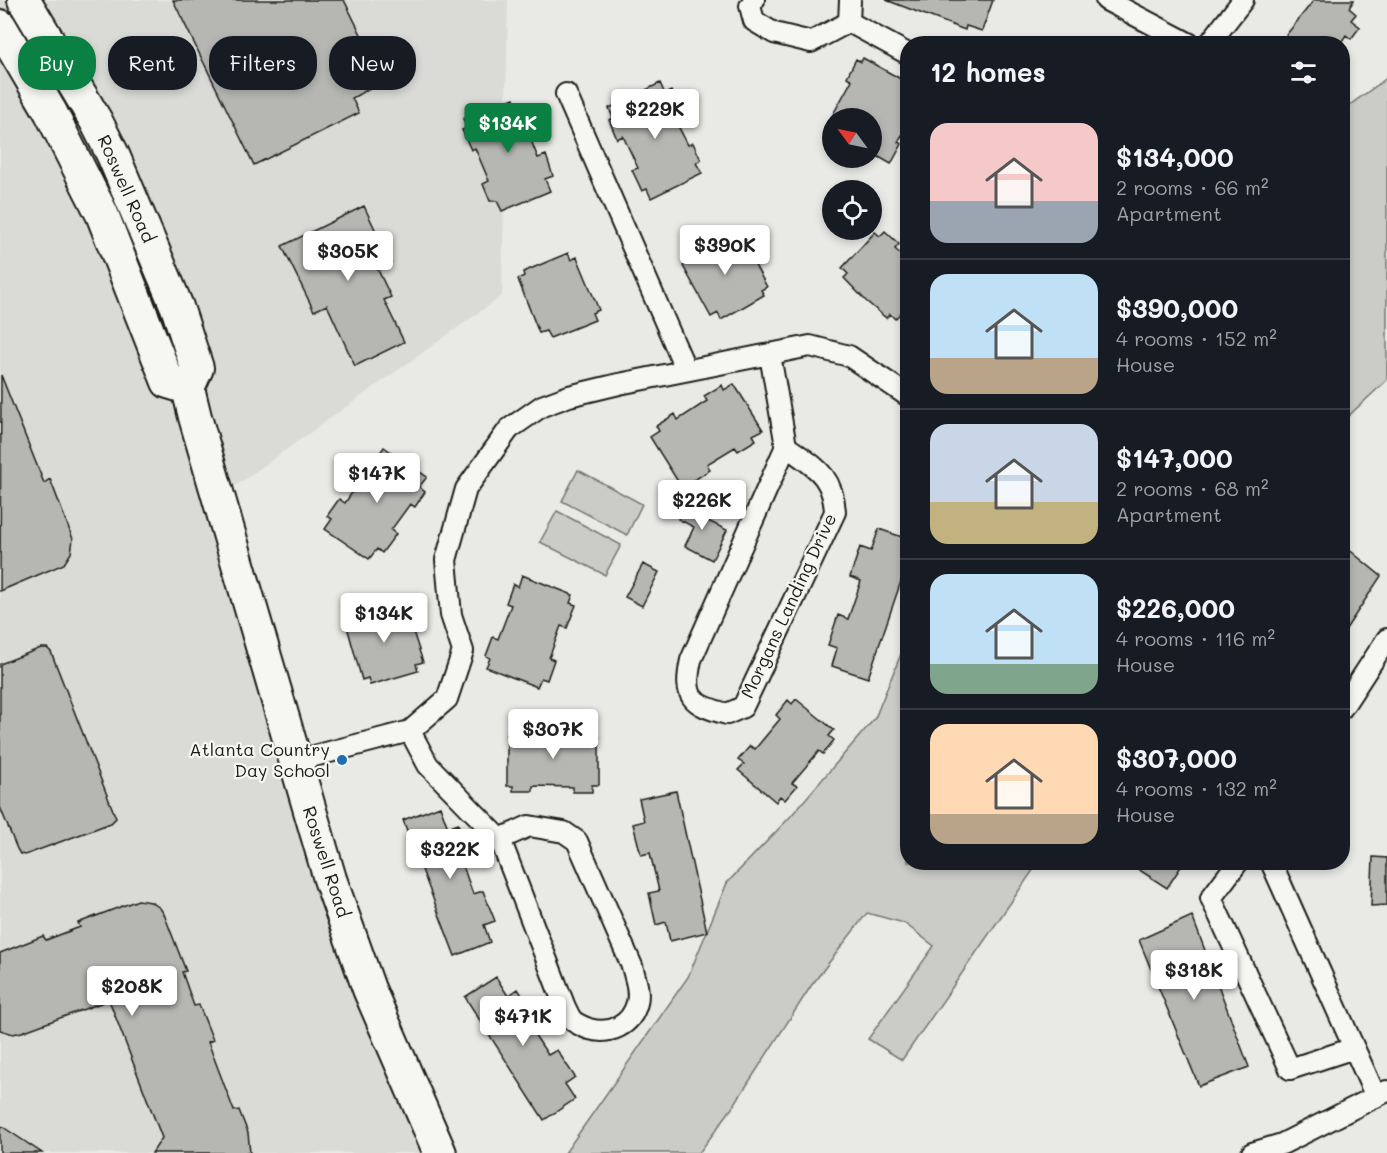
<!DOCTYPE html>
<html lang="en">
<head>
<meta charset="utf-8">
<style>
  :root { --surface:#171b24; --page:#242831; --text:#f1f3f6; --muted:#9ea1a6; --line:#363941; --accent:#0b8043 }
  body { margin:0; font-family:Mali,sans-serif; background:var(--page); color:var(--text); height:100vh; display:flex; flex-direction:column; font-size:22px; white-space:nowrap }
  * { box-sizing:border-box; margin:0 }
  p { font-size:20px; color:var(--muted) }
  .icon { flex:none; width:33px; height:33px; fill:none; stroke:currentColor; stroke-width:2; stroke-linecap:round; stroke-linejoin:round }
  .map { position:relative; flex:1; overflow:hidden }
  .sheet { position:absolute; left:900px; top:36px; width:450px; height:834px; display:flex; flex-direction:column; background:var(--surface); border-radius:24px; box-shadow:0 3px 9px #0003 }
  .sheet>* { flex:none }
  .top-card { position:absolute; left:18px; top:36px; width:570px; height:54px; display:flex; gap:12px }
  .needle { width:39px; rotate:303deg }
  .tools { position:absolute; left:822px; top:108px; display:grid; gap:12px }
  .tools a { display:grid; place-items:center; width:60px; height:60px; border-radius:50%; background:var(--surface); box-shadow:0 3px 9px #0003; font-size:30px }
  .price { position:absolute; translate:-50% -51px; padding:0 14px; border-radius:6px; background:#fff; color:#222; font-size:20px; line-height:39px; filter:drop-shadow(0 2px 3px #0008) }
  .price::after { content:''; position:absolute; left:50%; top:36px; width:18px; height:14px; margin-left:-9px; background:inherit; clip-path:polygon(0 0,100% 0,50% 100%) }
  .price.active { background:var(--accent); color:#fff }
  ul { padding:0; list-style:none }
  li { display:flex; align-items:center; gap:18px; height:150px; padding:0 30px }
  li+li { border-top:2px solid var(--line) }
  li span { display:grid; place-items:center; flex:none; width:168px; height:120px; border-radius:18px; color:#555 }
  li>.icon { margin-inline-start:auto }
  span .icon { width:72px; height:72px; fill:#fffc; stroke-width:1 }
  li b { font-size:26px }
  h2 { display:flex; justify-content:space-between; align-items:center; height:72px; padding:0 30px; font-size:26px }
  .tag { padding:0 21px; border-radius:24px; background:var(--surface); box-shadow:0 3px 9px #0003; font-size:21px; line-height:54px }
  .tag.active { background:var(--accent); color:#fff }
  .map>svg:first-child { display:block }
</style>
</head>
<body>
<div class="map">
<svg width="1387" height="1153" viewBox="0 0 1387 1153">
  <rect width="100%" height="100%" fill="#e9e9e5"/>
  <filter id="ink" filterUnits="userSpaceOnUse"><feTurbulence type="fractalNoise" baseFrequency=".0167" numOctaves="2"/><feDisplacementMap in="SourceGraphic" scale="12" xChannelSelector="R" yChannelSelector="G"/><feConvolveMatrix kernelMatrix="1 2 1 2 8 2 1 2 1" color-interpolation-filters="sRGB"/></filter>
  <g filter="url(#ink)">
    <!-- built -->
    <path fill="#dadad6" d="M0,0H508L502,296L207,506L435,1153H0Z"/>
    <!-- green -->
    <path fill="#cbcbc7" stroke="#747472" stroke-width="1.5" d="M1387,78V380L1343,421V110Z
      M578,470L642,504L627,535L562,501Z
      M557,511L621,545L605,575L540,542Z
      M907,639L908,862L1038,863L902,1060L868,1039L934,946L904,923L867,913L811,986L732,1108L699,1153H565L688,977L727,883L790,817L875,718Z"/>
    <!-- building -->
    <path fill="#b6b6b3" stroke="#1c1c1c" stroke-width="1.5" d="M173,0H344L381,75L371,88L352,98L359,113L254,165Z
      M886,0H993L982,31L966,26L965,30Z
      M1314,0H1354L1349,8L1356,14L1351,20L1360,27L1351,39L1346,35L1340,44H1279Z
      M863,58L908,83V125L898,142L902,144L891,164L872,153V118H831L852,80L847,77L856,59L861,62Z
      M660,83L665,94L671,91L680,110L672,114L688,145L693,143L701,160L696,163L702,173L651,198L647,189L642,191L632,170L638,168L623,136L617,139L609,120L613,118L609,108Z
      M514,98L518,108L524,105L531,122L525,125L538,158L546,155L553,176L545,179L550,191L502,211L497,201H490L483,184L489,181L475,148L471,150L462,130L467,128L463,119Z
      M364,206L391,263L378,270L391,297L384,300L404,342L355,366L327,305L314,311L282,246Z
      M885,231L899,244L895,249L908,261V305L895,319L890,314L886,318L866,301L844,278L848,274L842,268L875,232L880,236Z
      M730,233L733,239L739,236L767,287L761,290L764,295L721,320L718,313L711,317L683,266L690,262L687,257Z
      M568,253L571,260L577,257L599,310L592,313L595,320L550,338L546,331L539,333L518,279L524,276L523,272Z
      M1,375L44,483L50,479L73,539L71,553L64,564L0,591Z
      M734,384L763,430L753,435L756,440L738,451L735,447L707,464L710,470L682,488L650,437L659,431L656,426L675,414L678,420L707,401L704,396L722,385L724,390Z
      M384,447L427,477L419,487L425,492L415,507L410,504L391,530L396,534L382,553L377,549L369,559L325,529L332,519L327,516L339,499L345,503L364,475L359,472L370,457L375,460Z
      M687,502L711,514L708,521L727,530L712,560L685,546L694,527L678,519Z
      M879,529L908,539V561L868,678L832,666L837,648L828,645L838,615L848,619L861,581L850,577L860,547L871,551Z
      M1342,544L1381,576L1342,635Z
      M643,564L659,572L642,606L625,597Z
      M522,575L573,595L570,603L576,605L567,628L561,626L549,658L554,660L547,680L541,678L537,687L486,667L490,658L486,656L493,637L498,639L511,605L506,603L513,584L518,587Z
      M398,602L400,608L405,607L423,662L416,664L418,671L370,685L368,678L362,680L346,623L352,622L350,616Z
      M41,648H47L51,652L116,818L111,823L25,855L20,854L17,849L0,807V664Z
      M796,699L834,730L829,736L834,740L823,754L819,751L792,783L797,786L785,800L780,796L776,802L738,770L744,764L738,760L750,746L755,749L780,719L776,715L788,700L792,704Z
      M515,728H533V734L573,735V730H592V735H599V785H592V792H573V787L533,786V791H513V786H507V734H515Z
      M676,791L707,932L670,941L666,922L656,925L649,893L659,891L650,853L641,855L633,824L644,821L639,799Z
      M440,806L448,828L458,824L469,854L460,858L473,894L483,891L495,921L484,925L490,942L455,956L403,820Z
      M1373,857L1387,858V905L1371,906Z
      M1127,862H1184L1167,888Z
      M138,900L151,902L160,908L164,914L186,971L182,972L194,1006L199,1005L213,1040L208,1042L234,1111L239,1110L248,1133L250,1153H152L162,1138L109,1000L22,1032L13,1034L0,1030V953L43,936L46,940L80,927L78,923Z
      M1192,916L1249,1067L1199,1086L1139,940Z
      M496,977L508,996L518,989L536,1017L527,1023L548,1055L557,1050L575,1077L565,1084L575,1099L544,1120L465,997Z
      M0,1125L42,1153H0Z"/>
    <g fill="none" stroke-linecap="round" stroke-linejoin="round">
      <!-- minor casing -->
      <g stroke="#1c1c1c" stroke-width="24">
        <path id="minor" d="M754,0L750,6L754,21L774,33L811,42L849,22L908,54
          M1106,0L1190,44
          M849,22L850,0
          M1209,44L1243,0
          M566,94L686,370
          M770,355L786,446L691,660C683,698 691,704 727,714L743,707L835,512C833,474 814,467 786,446
          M1342,708L1387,639
          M410,731L428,765L500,839L565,1007C567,1011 569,1016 572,1020C576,1024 584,1027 589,1029C610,1035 631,1026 637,1003C640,990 635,978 632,966L577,841L564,832L529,826L500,839
          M295,761L410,731L447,699L463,651L451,615L446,560L466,489L509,429L542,406L569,396L619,384L810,346L849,356L908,396
          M1238,862L1211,898L1290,1069L1354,1048
          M1271,862L1376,1097
          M1252,1153L1282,1144L1387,1091"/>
      </g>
      <!-- primary casing -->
      <g stroke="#1c1c1c" stroke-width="36">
        <path id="primary" d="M24,0L96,121L113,155L177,307L197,368L188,388L195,417L330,879L369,989L440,1153
          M0,26L50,111L102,214L168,382L188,388"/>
      </g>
      <!-- minor -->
      <use href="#minor" stroke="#f6f6f2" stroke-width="20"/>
      <!-- primary -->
      <use href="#primary" stroke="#f6f6f2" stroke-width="32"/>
    </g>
  </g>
  <!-- markers -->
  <circle fill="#1f6fb2" stroke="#f6f6f2" stroke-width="2" cx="342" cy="760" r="6"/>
  <g text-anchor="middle" stroke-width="4.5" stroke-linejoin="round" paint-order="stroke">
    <!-- street labels -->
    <g font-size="18" fill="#1c1c1c" stroke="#f6f6f2">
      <text transform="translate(126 189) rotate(66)" y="6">Roswell Road</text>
      <text transform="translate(789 606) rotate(-65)" y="6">Morgans Landing Drive</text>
      <text transform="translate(326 862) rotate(72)" y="6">Roswell Road</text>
    </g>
    <!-- poi labels -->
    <g font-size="18" fill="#1c1c1c" stroke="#f6f6f2" text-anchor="end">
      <text x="330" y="756">Atlanta Country<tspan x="330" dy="21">Day School</tspan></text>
    </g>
  </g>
</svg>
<div class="tools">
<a><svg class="needle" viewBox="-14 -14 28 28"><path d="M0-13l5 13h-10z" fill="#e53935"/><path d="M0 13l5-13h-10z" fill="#9ea1a6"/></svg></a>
<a><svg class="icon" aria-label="locate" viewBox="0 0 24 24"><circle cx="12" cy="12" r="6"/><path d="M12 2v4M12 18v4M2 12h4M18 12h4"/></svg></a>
</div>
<b class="price" style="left:655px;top:140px">$229K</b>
<b class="price active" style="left:508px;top:154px">$134K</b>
<b class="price" style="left:725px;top:276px">$390K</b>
<b class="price" style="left:348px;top:282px">$305K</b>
<b class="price" style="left:377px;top:504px">$147K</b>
<b class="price" style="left:702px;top:531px">$226K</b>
<b class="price" style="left:384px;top:644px">$134K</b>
<b class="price" style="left:553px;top:760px">$307K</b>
<b class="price" style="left:450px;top:880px">$322K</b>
<b class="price" style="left:1194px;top:1001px">$318K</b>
<b class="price" style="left:132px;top:1017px">$208K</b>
<b class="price" style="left:523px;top:1047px">$471K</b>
<div class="top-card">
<a class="tag active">Buy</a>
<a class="tag">Rent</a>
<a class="tag">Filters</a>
<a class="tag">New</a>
</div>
<section class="sheet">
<h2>12 homes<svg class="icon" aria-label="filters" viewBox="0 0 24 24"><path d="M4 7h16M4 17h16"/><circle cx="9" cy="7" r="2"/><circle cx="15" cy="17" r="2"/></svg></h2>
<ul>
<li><span style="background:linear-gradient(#f6c9c9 65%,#9aa5b1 0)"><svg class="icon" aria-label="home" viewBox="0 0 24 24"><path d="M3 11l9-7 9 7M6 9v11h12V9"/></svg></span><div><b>$134,000</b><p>2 rooms · 66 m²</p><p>Apartment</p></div></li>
<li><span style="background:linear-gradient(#bfe0f5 70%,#b9a48a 0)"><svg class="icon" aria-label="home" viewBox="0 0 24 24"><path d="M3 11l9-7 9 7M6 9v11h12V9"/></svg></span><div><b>$390,000</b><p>4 rooms · 152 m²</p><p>House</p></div></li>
<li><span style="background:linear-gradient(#c9d6e8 65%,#c2b280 0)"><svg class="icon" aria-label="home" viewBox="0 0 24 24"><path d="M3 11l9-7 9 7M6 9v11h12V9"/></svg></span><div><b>$147,000</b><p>2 rooms · 68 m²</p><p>Apartment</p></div></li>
<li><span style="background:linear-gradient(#bfe0f5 75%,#7fa58c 0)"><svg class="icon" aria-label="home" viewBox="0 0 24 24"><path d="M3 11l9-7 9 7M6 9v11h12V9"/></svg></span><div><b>$226,000</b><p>4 rooms · 116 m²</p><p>House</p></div></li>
<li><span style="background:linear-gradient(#ffd9b3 75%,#b9a48a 0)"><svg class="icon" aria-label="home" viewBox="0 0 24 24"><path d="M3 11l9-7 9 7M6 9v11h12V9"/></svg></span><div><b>$307,000</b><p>4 rooms · 132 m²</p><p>House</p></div></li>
</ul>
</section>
</div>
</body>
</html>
